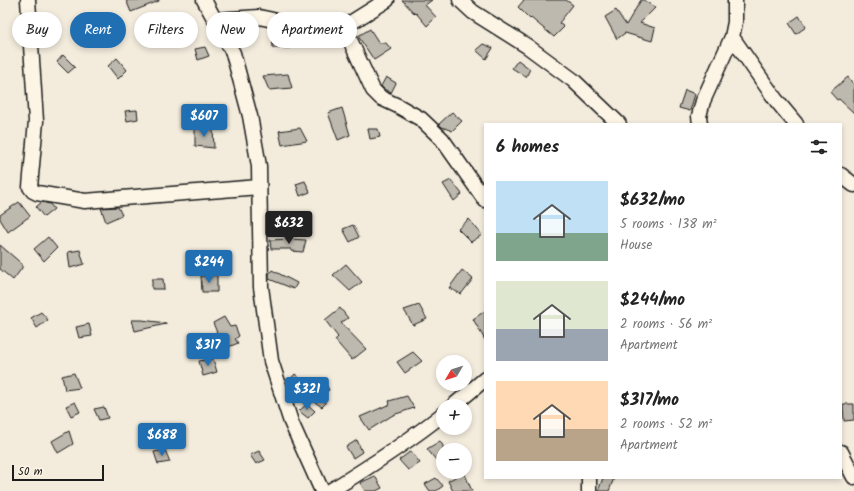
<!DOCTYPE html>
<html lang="en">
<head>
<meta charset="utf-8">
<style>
  :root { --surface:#fff; --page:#f6f6f6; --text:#222; --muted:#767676; --accent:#1f6fb2 }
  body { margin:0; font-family:Kalam,sans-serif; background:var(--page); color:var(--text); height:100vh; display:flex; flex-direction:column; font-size:15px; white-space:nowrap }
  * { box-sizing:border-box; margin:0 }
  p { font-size:13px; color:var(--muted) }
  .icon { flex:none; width:22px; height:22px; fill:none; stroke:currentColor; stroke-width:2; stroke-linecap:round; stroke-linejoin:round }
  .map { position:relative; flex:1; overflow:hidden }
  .details { position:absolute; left:484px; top:123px; width:358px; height:356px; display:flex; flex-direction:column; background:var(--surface); border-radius:0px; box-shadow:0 2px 6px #0003 }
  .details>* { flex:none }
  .guide { position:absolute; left:12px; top:12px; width:380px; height:36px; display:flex; gap:8px }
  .needle { width:26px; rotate:231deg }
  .tools { position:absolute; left:436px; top:355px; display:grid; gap:8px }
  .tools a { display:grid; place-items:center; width:36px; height:36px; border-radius:50%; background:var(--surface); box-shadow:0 2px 6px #0003; font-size:20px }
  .scale { position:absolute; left:12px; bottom:10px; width:92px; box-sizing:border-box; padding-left:4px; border:2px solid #1c1c1c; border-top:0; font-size:11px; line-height:14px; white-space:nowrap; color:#1c1c1c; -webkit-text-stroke:3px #fcf5e5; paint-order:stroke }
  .price { position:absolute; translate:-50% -34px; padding:0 9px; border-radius:4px; background:var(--accent); color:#fff; font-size:13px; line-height:26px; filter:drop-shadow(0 1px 2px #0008) }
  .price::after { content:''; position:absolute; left:50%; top:24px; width:12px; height:9px; margin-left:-6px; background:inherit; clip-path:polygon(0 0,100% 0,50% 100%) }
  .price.selected { background:#222; color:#fff }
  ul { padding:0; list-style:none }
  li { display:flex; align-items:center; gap:12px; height:100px; padding:0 12px }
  li span { display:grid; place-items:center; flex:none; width:112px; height:80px; border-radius:0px; color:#555 }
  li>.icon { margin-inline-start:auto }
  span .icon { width:48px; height:48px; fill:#fffc; stroke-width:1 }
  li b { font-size:17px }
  h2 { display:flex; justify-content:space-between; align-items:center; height:48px; padding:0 12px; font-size:17px }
  .chip { padding:0 14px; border-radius:18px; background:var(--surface); box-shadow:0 2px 6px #0003; font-size:14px; line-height:36px }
  .chip.selected { background:var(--accent); color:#fff }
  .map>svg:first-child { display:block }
</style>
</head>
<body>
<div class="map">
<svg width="854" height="491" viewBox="0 0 854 491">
  <rect width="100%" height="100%" fill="#f3ecdd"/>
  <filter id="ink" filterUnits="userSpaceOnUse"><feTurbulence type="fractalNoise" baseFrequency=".025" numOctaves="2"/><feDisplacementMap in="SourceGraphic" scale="8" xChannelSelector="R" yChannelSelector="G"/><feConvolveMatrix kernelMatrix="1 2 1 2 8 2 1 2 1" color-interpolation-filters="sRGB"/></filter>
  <g filter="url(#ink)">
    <!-- building -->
    <path fill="#beb9ae" stroke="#1c1c1c" d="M126,0H159V1L131,12Z
      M402,0H432L425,5L436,17L427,26L416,13L415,14Z
      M524,0H566L573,5L559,23L564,27L554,37L531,18L530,19L518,7Z
      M641,0H644L655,8L640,23L655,28L652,41L625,33L617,39L605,17L616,10L626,25Z
      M799,16L806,27L796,34L789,23Z
      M370,29L379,43H386L391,49L374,60L358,36Z
      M272,32L288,35L290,48H273Z
      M483,44L493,48L486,59L476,50Z
      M205,47L209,56L198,60L195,49Z
      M63,55L75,67L68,73L57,62Z
      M117,58L127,70L118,79L108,66Z
      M518,60L530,69L526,77L512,68Z
      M288,74L292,88L269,90L263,76Z
      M386,77L396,83L391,93L384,89L381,86Z
      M848,77L854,85V113L839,99L837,100L830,92Z
      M685,90L695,94L690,111L679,108Z
      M342,108L350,135L338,140L328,113Z
      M137,110L138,119L127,121L125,111Z
      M452,112L462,121L452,131L442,127L439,124Z
      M195,128L213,129L214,148L195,146Z
      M300,128L307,141L282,145L279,131Z
      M368,129H378L380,137L370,139Z
      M451,180L462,194L454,201L443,184Z
      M305,181L310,192L300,196L296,184Z
      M19,202L30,216L8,232L0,219V215Z
      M42,202L50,204L54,209L44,217L36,207Z
      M118,207L122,215L106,222L101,208Z
      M469,219L482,235L471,242L458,229Z
      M353,225L359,237L350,242L343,229Z
      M48,237L57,248L44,261L34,249Z
      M290,239L306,240L303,252L291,251V249H271L270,240Z
      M0,245L22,264V268L13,280L0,269Z
      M80,250L84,264L70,268L68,252Z
      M346,264L362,282L350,291L333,275Z
      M272,270L297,283L294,289L269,279V274Z
      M462,270L473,279L461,294L449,288Z
      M217,275V292H202L201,276Z
      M152,279H163L164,289H152Z
      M419,305L427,319L413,325L404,310Z
      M340,308L348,318L341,323L366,349L352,360L335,340L338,337L325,320Z
      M485,311V340L473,319Z
      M41,312L48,320L37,328L31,318Z
      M224,317L230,327L235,326L239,336L235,339L238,343L224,349L213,323Z
      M132,320H142L166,323V324L135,331Z
      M89,324L92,336L79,338L76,327Z
      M413,352L422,361L405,373L397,362Z
      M213,359L217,372L203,376L199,361Z
      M74,373L80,388L65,390L62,376Z
      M295,374L308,386L323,379L329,390L318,396L326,403L322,407L288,384L287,383Z
      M407,396L414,408L393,415L369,430L360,417L390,404L389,401Z
      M75,402L80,412L71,416L66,406Z
      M307,404L315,411L308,418L299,411Z
      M843,404H854V420L844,421Z
      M104,407L108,418L99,420L94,409Z
      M69,431L73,444L58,453L52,441Z
      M357,440L362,452L353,458L346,447Z
      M440,441L443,446V457L436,460L427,449Z
      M165,450L170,462L158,464L154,452Z
      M259,451L265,460L256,464L250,455Z
      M411,451L420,463L408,470L399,460Z
      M464,472L472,491H453L448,481Z
      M375,476L382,488L376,491H365L360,483Z
      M436,478L443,486L436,491H430L425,484Z
      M603,478H614L609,491H598Z"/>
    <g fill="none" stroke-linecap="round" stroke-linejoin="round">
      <!-- minor casing -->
      <g stroke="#1c1c1c" stroke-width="17">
        <path id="minor" d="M28,0L36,121L30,187L33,191L37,193L85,201L259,187
          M204,0L233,53L250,116L259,166L261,287L271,361L291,422L322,491
          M460,0L473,12L527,46L573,80L619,124
          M215,20L259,17L273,20L296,29L312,37L325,35L344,27L387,0
          M344,27L373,90L381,98L398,106L421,119L442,139L485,200
          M732,37L776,100L796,124
          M700,124L699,116L703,101L732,37L735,22V0
          M841,175L854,185
          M453,406L485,379
          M841,452L854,477
          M589,478V491
          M330,491C369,467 407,443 443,414"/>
      </g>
      <!-- minor -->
      <use href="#minor" stroke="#fcf5e5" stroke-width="14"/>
    </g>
  </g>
</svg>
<div class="tools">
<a><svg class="needle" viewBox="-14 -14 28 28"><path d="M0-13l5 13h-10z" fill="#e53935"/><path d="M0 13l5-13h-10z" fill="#767676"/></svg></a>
<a>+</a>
<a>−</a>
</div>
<div class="scale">50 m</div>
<b class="price" style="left:204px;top:138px">$607</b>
<b class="price selected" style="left:289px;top:245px">$632</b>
<b class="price" style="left:209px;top:284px">$244</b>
<b class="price" style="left:208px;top:367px">$317</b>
<b class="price" style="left:307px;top:411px">$321</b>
<b class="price" style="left:162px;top:457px">$688</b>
<div class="guide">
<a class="chip">Buy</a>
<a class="chip selected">Rent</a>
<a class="chip">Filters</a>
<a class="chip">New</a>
<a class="chip">Apartment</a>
</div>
<section class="details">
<h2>6 homes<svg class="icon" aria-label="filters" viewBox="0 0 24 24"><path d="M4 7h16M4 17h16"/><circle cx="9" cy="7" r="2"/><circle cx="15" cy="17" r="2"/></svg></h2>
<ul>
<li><span style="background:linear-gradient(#bfe0f5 65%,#7fa58c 0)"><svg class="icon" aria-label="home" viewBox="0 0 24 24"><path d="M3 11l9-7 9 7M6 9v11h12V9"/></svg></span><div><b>$632/mo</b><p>5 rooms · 138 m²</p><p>House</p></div></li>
<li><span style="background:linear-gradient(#dfe7d0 60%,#9aa5b1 0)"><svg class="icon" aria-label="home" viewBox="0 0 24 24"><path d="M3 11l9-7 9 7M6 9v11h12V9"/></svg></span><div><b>$244/mo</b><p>2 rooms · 56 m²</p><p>Apartment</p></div></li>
<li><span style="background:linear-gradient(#ffd9b3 60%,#b9a48a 0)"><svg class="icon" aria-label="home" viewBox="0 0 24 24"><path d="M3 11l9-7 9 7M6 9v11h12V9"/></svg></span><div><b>$317/mo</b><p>2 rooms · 52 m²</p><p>Apartment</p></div></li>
</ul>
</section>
</div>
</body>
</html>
